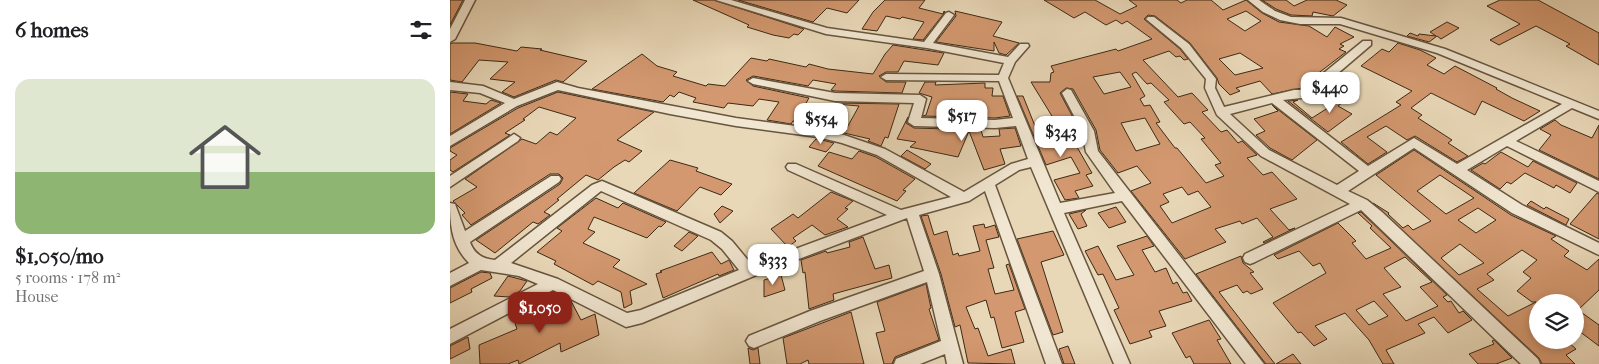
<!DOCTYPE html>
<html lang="en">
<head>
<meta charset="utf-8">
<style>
  :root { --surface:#fff; --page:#f6f6f6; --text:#202124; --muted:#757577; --line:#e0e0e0; --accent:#8f2418 }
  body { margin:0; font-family:"IM FELL French Canon",serif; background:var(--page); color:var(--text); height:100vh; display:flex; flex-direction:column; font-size:19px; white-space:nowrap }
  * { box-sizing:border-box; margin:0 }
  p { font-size:16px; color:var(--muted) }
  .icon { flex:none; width:28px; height:28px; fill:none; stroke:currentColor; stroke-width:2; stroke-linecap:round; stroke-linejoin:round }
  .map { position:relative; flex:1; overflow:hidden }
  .sheet { display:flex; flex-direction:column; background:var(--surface); width:450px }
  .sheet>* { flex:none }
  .buttons { position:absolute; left:1079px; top:294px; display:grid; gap:10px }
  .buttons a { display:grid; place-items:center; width:55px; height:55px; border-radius:50%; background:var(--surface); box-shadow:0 2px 8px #0003; font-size:25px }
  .price { position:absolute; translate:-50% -42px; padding:0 11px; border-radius:10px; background:#fff; color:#222; font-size:16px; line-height:32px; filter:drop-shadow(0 1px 2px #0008) }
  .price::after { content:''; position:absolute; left:50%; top:30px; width:15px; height:11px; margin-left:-8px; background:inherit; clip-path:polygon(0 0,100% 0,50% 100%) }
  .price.selected { background:var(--accent); color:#fff }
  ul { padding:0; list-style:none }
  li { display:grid; align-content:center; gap:10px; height:265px; padding:0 15px }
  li+li { border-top:1px solid var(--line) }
  li span { display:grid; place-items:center; height:155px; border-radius:15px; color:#555 }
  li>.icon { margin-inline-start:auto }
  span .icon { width:90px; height:90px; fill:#fffc; stroke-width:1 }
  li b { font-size:21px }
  h2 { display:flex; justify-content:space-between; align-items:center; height:60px; padding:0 15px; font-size:21px }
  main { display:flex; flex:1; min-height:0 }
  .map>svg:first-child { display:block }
</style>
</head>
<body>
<main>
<section class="sheet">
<h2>6 homes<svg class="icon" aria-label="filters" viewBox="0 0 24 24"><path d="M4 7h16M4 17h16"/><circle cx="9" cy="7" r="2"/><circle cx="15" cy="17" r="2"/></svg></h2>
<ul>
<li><span style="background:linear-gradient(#dfe7d0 60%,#8fb573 0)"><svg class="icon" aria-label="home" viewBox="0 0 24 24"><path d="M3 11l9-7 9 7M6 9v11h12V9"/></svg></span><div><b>$1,050/mo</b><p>5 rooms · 178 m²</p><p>House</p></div></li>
</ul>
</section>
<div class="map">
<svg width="1149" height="364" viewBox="0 0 1149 364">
  <rect width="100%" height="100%" fill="#e9d8b8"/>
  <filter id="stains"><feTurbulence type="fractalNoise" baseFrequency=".004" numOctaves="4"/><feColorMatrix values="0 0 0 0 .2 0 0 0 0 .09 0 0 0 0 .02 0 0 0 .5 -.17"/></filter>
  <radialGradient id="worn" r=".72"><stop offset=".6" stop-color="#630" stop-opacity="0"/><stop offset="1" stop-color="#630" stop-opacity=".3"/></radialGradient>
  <!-- building -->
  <path fill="#d3986f" stroke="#3c2915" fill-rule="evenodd" d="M0,0H13L0,25Z
    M243,0H264L354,29L348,35L344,34L339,38L323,35L297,27L299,25Z
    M288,0H409L397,13L377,8L363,22Z
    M435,0H475L469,8L493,14L494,11L495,12L473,40L463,39L474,22L452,17L450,19L436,16L427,31L412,29L423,12Z
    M594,0H645L670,14L687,6L679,0H727L731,3L737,0H761L773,10L796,0L812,13L829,22L859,26L877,37L885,27L904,37L890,44L894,46L889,49L896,52L862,78L863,79L852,88L822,94L810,81L786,88L790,91L780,95L769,84L767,78L740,43L705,16L698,15L694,19L730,49L738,59L734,60L730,56L726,57L719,51L693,60L728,97L742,93L758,110L752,112L771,132L777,130L788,143L792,141L807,155L797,158L813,175L822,172L847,199L820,209L839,230L845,228L814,243L813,242L823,237L807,218L792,224L790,221L765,229L776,242L735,259L681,191L701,183L687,166L668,173L650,150L646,130L623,89L616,88L610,93L627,125L613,134L581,82H600L601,73L604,72L601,66L666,49L668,51L702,39L677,21L672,24L666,20L656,25L635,12L624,18ZM796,11L811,21L795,31L777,19ZM790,53L813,68L785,75L769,59ZM670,72L681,87L654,94L643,77ZM686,72L697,84L701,83L719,100L714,102L734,124L740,122L755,138L751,139L771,163L765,165L774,176L756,183L727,148H725L706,123L710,122L700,105L694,106L690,99L695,96L682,74ZM695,118L710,144L686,151L671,123ZM732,187L738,195L748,191L761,207L722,223L710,206L719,202L713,194Z
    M812,0H836L844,6L857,0H886L897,5L883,16L863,12L862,16L841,15L826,9Z
    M1050,0H1088L1149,33V65L1116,46L1120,44L1086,26L1049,45L1040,40L1070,24L1037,6Z
    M505,11L552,22L543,36L569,43L556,55L549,53L544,42V51L486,42L506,16Z
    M997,22L1009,28L991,39L987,36L979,42L957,36L960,33L968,36L969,34L986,36L980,32Z
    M2,43H25L67,51L71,47L92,49L90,50L137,61L113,82L106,80L64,97L52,92L65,82L40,79L58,62L29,60L12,82L0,80V44Z
    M948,43L970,50L986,58L977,65L994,74L1005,66L1047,88L1046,89L1062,98L1090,111L1074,121L1032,101L1025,115L981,93L961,108L972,115L968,118L1002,140L998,143L1018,156L1007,162L965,136L957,140L936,126L917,137L937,152L918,164L891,142L951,105L946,102L962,91L911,66L932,49L939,52Z
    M443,45L494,53L488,65L454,61L448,72H436L429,76L436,82H456L452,93L385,91L381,90L386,84L363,80L358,86L303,76L296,80L303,86L359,98L352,110H360L353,123L343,121L341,124L317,120L329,102L309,99L303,106L278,103L274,108L243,102L246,98L229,92L224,97L220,95L213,102L142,89L192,54L207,66L227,72L223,76L256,86L258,84L275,86L301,58L317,61L319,59L356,67L359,64L378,69L423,74L435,54Z
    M475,82H486L485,85L535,83V88H543L542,96H553L560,116L545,118L473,116L476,115L482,97L469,93Z
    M0,92L18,94L13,101L36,104L41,100L51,103L0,134Z
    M108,92L204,112L167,140L192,151L179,162L175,160L164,167L148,180L136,175L107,199L109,200L94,212L100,215L88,224L83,222L45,253L26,240L110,184L113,178L109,174H100L21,225L12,215L15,213L3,201L27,187L15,179L72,139L86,144L100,132L107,135L126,118L89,107L73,119L75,120L55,133L60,135L3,172L0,170V160L7,155L0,151V148L68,108Z
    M889,93L898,98L888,106L902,114L878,132L838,101L848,100L843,102L862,118L884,104L878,101Z
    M567,96H573L591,141L620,135L642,173L636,175L643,186L625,191L629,198L615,200L604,180L630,173L621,157L596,165Z
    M386,104V103L449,104L438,138L435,137L431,146L418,141L420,139L394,133L409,106Z
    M822,105L867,140L842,160L820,148L806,135L815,131L804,119L828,111Z
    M458,117L456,123L464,128L531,130L533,137L550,136L549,129L565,128L571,146L550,149L555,164L534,170L519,131L508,157L460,147L466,142L447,139Z
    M1105,120L1111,125L1142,138L1149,125V179L1089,150L1101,135L1090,129Z
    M366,139H368L384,143L376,152L359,147Z
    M457,150L481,164L475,169L451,156Z
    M964,150L1061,215L1106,236L1101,239L1119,251L1114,256L1137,270L1149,259V290L1128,310L1149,325V346L1125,328V302H1088V340H1102L1109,347L1118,342L1126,349L1116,355L1125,364H1092L1089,358L923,203L939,213L938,214L953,228L958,225L963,230L981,221L926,175ZM990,175L1024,198L996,214L967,191ZM1028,208L1046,220L1026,233L1008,220ZM1010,244L1034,263L1009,275L991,258ZM1072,250L1087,260L1073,272L1081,278L1067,291L1082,302H1086L1058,316L1027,289L1044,280L1037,274Z
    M409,151L426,157L465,179L453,190L456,191L447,201L368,166L379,152L402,159Z
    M1051,152L1078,167L1083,161L1127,183L1120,193L1106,185L1104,188L1075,173L1061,184L1057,182L1050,189L1021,170L1033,163L1035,164Z
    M220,160L248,168L246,171L282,184L271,195L250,187L227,211L184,193Z
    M381,192L403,201L395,208L398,209L387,219L398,227L375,235L362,225L343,238L346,241L338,247L321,229L343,214L348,218Z
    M1147,193L1149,194V239L1120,224Z
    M146,198L168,208L173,203L216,222L211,227L209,226L197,238L144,217L138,229L145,232L133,243L170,260L163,267L197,284L180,291L182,304L174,308L171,292L148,281L143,285L104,264L106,261L87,252L112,231L107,228Z
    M1081,201L1094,209L1096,207L1119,219L1116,225L1077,205Z
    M272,206L283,211L270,223L264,214Z
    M666,207L676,222L659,228L648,213Z
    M636,210L631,214L637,226L628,229L619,214Z
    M911,212L997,295L993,297L998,302L1001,301L1009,313L1013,311L1022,320L998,333L984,317L968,324L975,333L936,350L944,364H933L919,340L895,313L865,326L877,339L864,346L851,332L848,333L823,303L876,273L870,263L863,266L849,251L828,259L824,255L888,223L906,241L902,243L916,259L941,248L920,228L922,226L908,213ZM955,257L982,282L970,287L988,306L956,321L933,294L951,287L934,268ZM924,301L938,316L919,325L906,310Z
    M478,215L484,235L497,231L503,255L508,253L509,256L530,251L523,226L534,224L535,228L545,225L549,237L536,240L544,268L538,269L545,294L564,290L556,265L559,264L575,309L565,312L574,342L552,348L544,317L541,318L536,300L516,307L525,329L528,328L538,356L561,349L565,364L518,363L510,325L505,327L491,274L471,216Z
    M603,231L614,255L591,262L613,332L603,335L567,239Z
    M239,232L248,236L232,251L224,246Z
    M697,236L704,246L692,250L705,272L716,268L723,284L727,282L733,293L737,292L742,301L709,311L716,326L699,331L702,337L680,344L664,310L669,308L653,274L648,275L635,251L648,246L666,280L684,275L667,246Z
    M413,237L425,269L439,265L442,278L383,294L384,300L359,309L355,272L353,273L351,260L376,251L377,253L400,247L399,242Z
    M262,252L271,264L279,260L284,270L269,276L268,274L213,298L206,274L212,272L210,271Z
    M791,256L793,263L804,272L800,273L813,289L801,294L797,291L793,293L787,285L769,292L825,364H816L746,274Z
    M31,272L40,273L42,278L21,289L22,292L0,303V288Z
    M331,275L335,290L314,297V280Z
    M58,276L77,281L70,291L59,297L44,296Z
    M476,284L481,308L479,309L489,340L445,357L442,364H434L426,333L435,331L427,302Z
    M115,298L121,301L131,320L145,314L149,335L111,352L110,343L69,364L68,360L58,364H30L29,345L67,329L63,317L86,305L87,308L97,303L100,307Z
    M401,312L414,364H359L358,360L350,364H337L333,338Z
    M759,320L771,339L767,340L781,364H744L740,356L736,358L722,333Z
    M18,337L20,349L0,359V346Z
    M1044,340L1062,358L1046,364H1028L1019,354L1044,344L1042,341Z
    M618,346L625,364H614L609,349Z
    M298,348L303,350L308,348L310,364H300Z
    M843,354L851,364H826Z"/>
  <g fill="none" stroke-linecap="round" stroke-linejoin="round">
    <!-- street casing -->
    <g stroke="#67553e" stroke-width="3">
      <path id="street" d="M15,0H25L5,39L0,42V29Z
        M266,0H281L377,28L474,42L496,13L499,12L504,15L483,43L558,57L570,44H578L579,46L565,62L558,78L610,203L665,193L636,152L632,131L612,93L617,89L621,90L644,131L648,151L814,364H796L672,201L614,213L680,364H664L581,167L569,170L545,185L612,364H596L535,191L519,201L469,215L489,274L513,364H497L495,354L470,364H444L446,359L491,341L477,282L370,321L304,348L299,346L296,341L299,336L360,311L474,271L457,218L304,276L192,323L176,327L103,290L0,344V329L88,284L69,276L31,270L0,286V273L19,263C2,246 0,226 0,203L5,204L15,231L101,176H109L111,179L109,182L20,242C24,254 33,259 45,260L142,185L152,181L271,232L282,241L302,265L437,215L338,170L336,167L338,164H346L451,210L501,197L427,155L392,143L368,137L286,126L220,114L108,90L67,106L0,146V136L55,103L30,93L0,90V82L33,86L64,99L107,82L128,88L286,118L368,129L394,135L435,149L514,192L561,164L578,159L566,126L545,128L464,126L458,122L464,103L385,101L303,84L298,81L303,78L385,93L470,95L476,99L471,118L545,120L563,118L549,81L436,80L431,77L436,74L549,75L554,63L477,48L376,34ZM151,191L261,240L272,249L289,270L191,310L177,313L108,279L61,263Z
        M798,0H809L825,11L841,17L891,18L995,49L1149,111V119L1122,108L1066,141L1149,181V192L1057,146L1017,170L1072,205L1149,243V255L1062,213L964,148L898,191L917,200L932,212L1088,359L1090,364H1071L911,210L805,262L800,264L795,262L793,258L795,254L900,204L811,156L767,115L755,88L756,79L731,48L696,19L698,17H704L739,44L766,79L765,88L774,107L844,90H853L913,41H921V45L860,97L833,100L918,166L964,138L1007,164L1112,104L987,53L890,24H850L830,20L813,12ZM822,103L909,171L887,185L819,150L780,114Z
        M64,134L70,138L68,141L0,187V176Z"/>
    </g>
    <!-- street -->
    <use href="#street" fill="#f1e6d1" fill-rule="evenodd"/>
  </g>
  <rect width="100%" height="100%" filter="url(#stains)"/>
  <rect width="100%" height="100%" fill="url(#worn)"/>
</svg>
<div class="buttons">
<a><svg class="icon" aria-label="layers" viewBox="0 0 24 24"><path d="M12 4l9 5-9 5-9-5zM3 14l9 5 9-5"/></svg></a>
</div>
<b class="price" style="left:880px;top:114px">$440</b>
<b class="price" style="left:512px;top:142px">$517</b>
<b class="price" style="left:371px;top:145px">$554</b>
<b class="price" style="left:611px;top:158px">$343</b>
<b class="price" style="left:323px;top:286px">$333</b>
<b class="price selected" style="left:90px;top:334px">$1,050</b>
</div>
</main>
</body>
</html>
